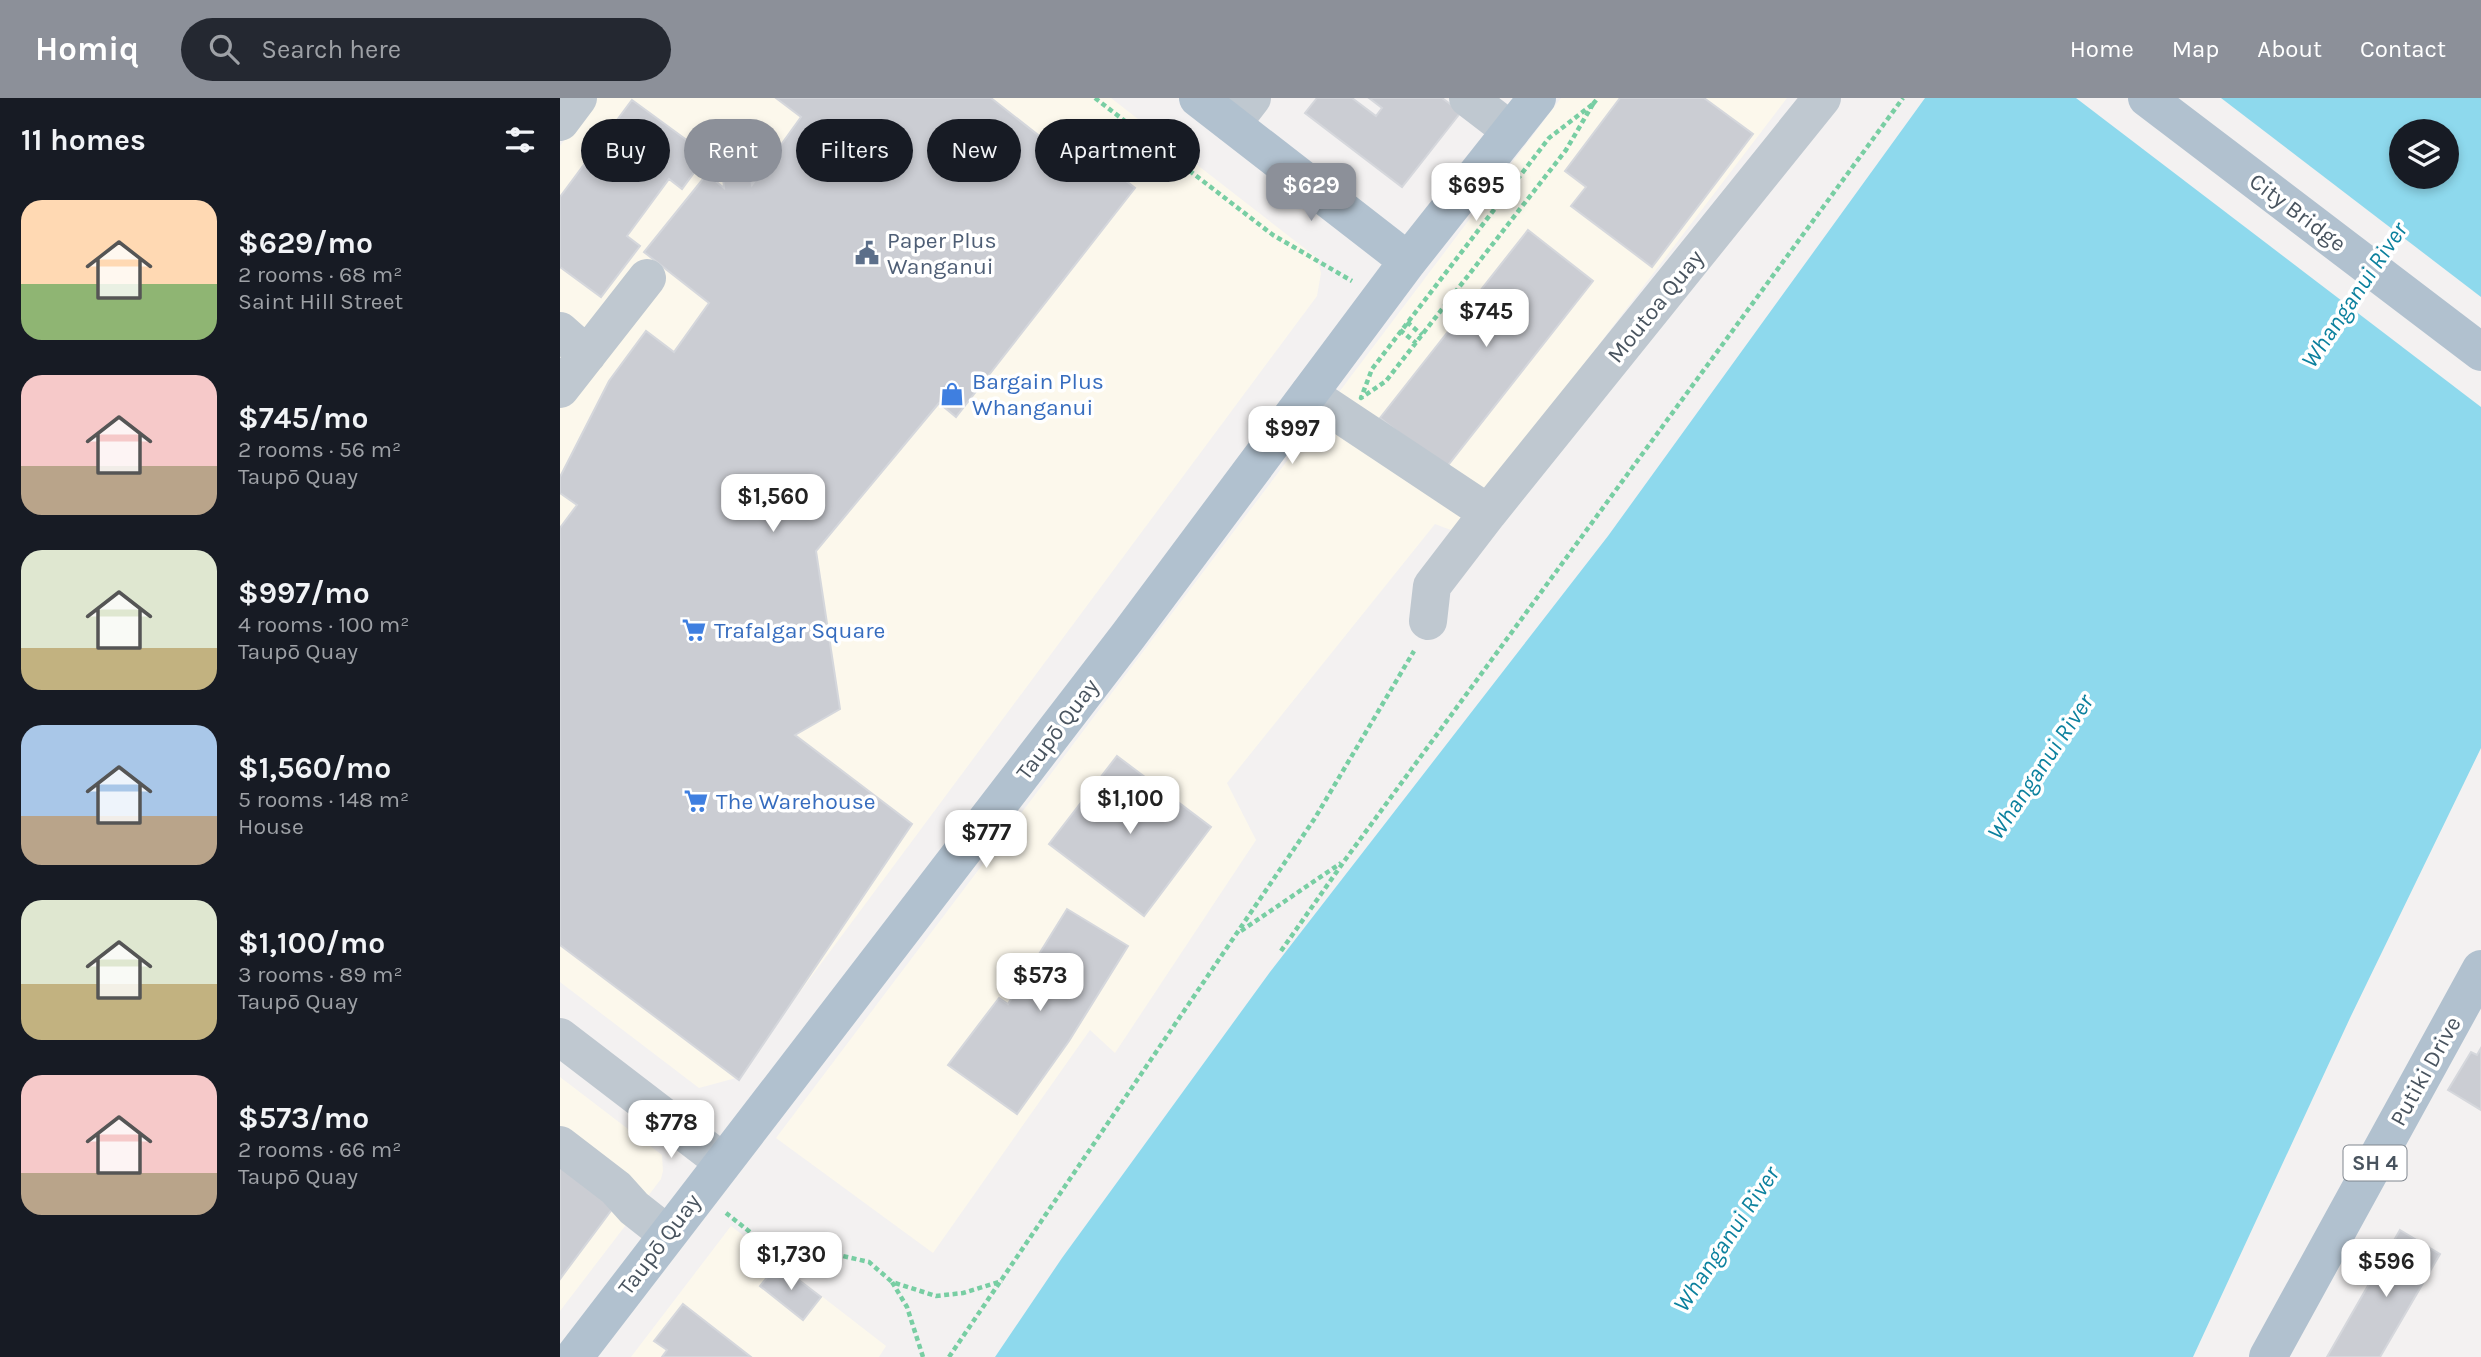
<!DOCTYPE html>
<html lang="en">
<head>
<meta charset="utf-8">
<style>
  :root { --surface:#171b24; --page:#242831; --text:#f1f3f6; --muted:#9ea1a6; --accent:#8c9099 }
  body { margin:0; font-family:Karla,sans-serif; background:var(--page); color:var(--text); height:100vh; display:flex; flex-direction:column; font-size:26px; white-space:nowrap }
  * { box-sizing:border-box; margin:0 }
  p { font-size:23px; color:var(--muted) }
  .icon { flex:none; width:38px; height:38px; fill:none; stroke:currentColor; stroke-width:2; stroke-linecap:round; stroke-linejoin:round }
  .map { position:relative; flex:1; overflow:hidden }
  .details { display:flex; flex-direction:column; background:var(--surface); width:560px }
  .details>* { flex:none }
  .hud { position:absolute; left:21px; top:21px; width:665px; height:63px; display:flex; gap:14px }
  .tools { position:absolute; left:1829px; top:21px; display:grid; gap:14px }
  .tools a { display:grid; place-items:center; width:70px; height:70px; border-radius:50%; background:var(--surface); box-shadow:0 4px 10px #0003; font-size:35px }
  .price { position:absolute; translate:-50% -60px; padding:0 16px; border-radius:14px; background:#fff; color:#222; font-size:23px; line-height:46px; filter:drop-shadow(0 2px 4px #0008) }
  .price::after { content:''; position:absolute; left:50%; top:42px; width:21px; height:16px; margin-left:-10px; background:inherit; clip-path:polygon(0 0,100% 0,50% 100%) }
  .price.selected { background:var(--accent); color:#fff }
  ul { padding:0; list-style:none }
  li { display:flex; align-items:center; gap:21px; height:175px; padding:0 21px }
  li span { display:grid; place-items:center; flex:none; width:196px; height:140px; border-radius:21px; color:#555 }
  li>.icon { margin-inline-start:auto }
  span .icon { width:84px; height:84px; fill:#fffc; stroke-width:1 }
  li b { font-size:30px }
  h2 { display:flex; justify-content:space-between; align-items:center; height:84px; padding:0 21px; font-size:30px }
  .chip { padding:0 24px; border-radius:32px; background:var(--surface); box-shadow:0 4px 10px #0003; font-size:24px; line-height:63px }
  .chip.selected { background:var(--accent); color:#fff }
  header { display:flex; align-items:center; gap:42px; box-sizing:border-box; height:98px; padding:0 35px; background:var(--accent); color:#fff }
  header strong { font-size:33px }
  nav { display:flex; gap:38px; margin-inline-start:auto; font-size:24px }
  .search { width:490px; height:63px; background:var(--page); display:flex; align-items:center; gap:18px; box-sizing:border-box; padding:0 24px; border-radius:38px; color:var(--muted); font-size:26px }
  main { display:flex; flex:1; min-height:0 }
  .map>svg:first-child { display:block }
</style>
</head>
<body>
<header>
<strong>Homiq</strong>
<div class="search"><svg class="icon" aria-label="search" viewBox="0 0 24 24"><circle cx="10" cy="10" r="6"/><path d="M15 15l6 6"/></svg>Search here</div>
<nav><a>Home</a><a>Map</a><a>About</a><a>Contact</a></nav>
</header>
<main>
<section class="details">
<h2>11 homes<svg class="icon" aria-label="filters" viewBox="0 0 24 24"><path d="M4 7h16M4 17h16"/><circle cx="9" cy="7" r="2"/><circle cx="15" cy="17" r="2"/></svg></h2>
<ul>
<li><span style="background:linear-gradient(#ffd9b3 60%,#8fb573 0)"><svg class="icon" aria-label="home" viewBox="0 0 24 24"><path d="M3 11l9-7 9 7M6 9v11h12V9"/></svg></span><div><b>$629/mo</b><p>2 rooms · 68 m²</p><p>Saint Hill Street</p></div></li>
<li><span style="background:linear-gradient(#f6c9c9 65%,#b9a48a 0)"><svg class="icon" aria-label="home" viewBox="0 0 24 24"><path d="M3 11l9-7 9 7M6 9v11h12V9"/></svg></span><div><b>$745/mo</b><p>2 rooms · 56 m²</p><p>Taupō Quay</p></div></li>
<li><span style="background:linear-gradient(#dfe7d0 70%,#c2b280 0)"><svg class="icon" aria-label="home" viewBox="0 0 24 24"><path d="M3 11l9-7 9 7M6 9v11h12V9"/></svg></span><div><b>$997/mo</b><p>4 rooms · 100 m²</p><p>Taupō Quay</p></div></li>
<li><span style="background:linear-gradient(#a9c7e8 65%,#b9a48a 0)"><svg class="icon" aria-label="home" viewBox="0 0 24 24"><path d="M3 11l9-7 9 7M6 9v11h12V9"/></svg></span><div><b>$1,560/mo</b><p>5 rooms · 148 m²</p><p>House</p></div></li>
<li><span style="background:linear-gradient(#dfe7d0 60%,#c2b280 0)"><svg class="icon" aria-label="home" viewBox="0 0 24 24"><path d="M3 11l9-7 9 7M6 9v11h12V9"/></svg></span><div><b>$1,100/mo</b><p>3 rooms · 89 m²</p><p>Taupō Quay</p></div></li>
<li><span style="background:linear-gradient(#f6c9c9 70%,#b9a48a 0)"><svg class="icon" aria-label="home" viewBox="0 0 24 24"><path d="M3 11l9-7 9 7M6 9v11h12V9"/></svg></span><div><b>$573/mo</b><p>2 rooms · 66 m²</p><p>Taupō Quay</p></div></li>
</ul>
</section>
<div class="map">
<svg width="1921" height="1259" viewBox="0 0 1921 1259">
  <rect width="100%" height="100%" fill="#f3f1f1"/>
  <!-- commercial -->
  <path fill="#fcf8ec" d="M36,0H551L757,160L761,175L757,198L176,980L139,990L0,884V48Z
    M1001,0H1227L896,434L875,426L667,685L696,742L555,955L530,932L373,1155L216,1040Z
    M0,979L102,1057L103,1073L101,1081L0,1213Z
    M171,1128L326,1248L319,1259H71Z"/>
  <!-- water -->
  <path fill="#8ed9ed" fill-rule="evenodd" d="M1365,0H1921V650L1790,920L1633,1259H435L502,1160L710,874L1048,438ZM1841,33H1886V79H1841Z"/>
  <!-- pier -->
  <path fill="#f3f1f1" d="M1516,0H1661L1921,199V309Z"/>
  <!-- building -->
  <path fill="#cbcdd3" stroke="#d5d7dc" stroke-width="2" d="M216,0H431L515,66L526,51L575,90L396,319L379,305L256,453L280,611L235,637L352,726L179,982L0,847V430L17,407L0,395V379L49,283L86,233L114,254L149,205L84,154L147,76L164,90L162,69L189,67L192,87L241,19Z
    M757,0H792L816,18L822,10L809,0H882L901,14L842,89L745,15Z
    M1060,0H1144L1193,36L1092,169L1011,108L1026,89L1005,73Z
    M72,2L147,57L122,91L109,81L67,138L80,148L41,199L0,169V99Z
    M968,132L1033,183L885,371L820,320Z
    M557,658L651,729L584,818L489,746Z
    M507,811L568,848L509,943L457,1016L388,967L439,900L448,906Z
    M1921,950V1012L1888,992L1911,954L1917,957Z
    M0,1063L56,1106L0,1181Z
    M1840,1132L1880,1156L1820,1259H1767Z
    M218,1166L261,1199L243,1222L200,1188Z
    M123,1206L191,1259H102L107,1252L94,1243Z"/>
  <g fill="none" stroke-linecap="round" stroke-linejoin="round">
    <!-- path -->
    <path stroke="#78cea3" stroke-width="4.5" stroke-dasharray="5 3.5" stroke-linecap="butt" d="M535,0L713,137L792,183
      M1033,6L1006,52L826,283L801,300L812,271L989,40Z
      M1033,6L1038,0
      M847,224L862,237
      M840,232L856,245
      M681,833L781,765
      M721,853L785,762L1343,0
      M166,1115L195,1138L309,1164L332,1184
      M363,1259L347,1209L332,1184L376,1198L403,1195L442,1183
      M389,1259L755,720L854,553"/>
    <!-- minor -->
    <path stroke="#bfc8d0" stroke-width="38" d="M908,0L951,33
      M0,24L18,0
      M672,26L692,0
      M0,233L27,257
      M0,291L87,180
      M749,296L928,415
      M868,523L872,488L928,415L1262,0
      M0,939L163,1064
      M0,1047L56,1090L74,1110L107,1136"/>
    <!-- major -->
    <path stroke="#b1c1cf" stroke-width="38" d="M638,0L848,163
      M1587,0L1921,254
      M14,1259L568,538L848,163L977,0
      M1708,1259L1921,871"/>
  </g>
  <!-- icons -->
  <defs>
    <g id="civic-bare" transform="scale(1.89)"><path d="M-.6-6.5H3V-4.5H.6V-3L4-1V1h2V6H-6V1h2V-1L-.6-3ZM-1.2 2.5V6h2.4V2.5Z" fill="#5c6f8a" stroke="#fff" stroke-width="2.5" paint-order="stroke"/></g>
    <g id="shop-bare" transform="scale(1.89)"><path d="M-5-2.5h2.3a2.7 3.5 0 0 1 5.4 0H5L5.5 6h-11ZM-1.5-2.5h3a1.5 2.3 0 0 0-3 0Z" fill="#3f7fe0" stroke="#fff" stroke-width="2.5" paint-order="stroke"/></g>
    <g id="supermarket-bare" transform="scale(1.89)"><path d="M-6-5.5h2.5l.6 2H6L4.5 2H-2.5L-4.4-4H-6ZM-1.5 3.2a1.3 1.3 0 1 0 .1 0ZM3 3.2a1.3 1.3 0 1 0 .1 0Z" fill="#3f7fe0" stroke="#fff" stroke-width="2.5" paint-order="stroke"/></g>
  </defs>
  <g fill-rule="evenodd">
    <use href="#civic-bare" x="307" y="155"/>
    <use href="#shop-bare" x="392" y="296"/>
    <use href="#supermarket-bare" x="134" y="532"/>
    <use href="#supermarket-bare" x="136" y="703"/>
  </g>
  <g text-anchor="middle" stroke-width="7" stroke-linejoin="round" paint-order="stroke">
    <!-- shield labels -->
    <rect fill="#fff" stroke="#80878f" stroke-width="2" x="1783.5" y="1047.5" width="63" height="35" rx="5"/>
    <g font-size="21" font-weight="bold" fill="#49545f">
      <text x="1815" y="1072">SH 4</text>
    </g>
    <!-- street labels -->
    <g font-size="23" fill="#49545f" stroke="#fff">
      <text transform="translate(1738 114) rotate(37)" y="8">City Bridge</text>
      <text transform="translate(1095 208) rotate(-51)" y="8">Moutoa Quay</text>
      <text transform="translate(497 631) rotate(-53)" y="8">Taupō Quay</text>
      <text transform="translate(1865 973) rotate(-61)" y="8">Putiki Drive</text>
      <text transform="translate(99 1146) rotate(-53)" y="8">Taupō Quay</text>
    </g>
    <!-- service labels -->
    <g font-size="23" fill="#4e5e75" stroke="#fff" text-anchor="start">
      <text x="327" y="150">Paper Plus<tspan x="327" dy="26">Wanganui</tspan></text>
    </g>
    <!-- shop labels -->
    <g font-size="23" fill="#366cbe" stroke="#fff" text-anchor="start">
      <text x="412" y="291">Bargain Plus<tspan x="412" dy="26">Whanganui</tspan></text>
      <text x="154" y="540">Trafalgar Square</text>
      <text x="156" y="711">The Warehouse</text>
    </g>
    <!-- water labels -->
    <g font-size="24" font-style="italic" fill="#0c819e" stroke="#fff">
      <text transform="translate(1794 197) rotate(-56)" y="8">Whanganui River</text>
      <text transform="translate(1480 669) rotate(-56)" y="8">Whanganui River</text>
      <text transform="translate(1166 1141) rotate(-56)" y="8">Whanganui River</text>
    </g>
  </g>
</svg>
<div class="tools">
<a><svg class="icon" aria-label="layers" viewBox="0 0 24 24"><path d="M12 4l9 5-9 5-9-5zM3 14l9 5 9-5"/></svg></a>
</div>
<b class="price selected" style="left:751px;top:125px">$629</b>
<b class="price" style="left:916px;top:125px">$695</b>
<b class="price" style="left:926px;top:251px">$745</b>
<b class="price" style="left:732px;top:368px">$997</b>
<b class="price" style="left:213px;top:436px">$1,560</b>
<b class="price" style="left:570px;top:738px">$1,100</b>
<b class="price" style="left:426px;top:772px">$777</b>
<b class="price" style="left:480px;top:915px">$573</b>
<b class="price" style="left:111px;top:1062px">$778</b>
<b class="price" style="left:231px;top:1194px">$1,730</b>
<b class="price" style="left:1826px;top:1201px">$596</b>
<div class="hud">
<a class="chip">Buy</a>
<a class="chip selected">Rent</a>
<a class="chip">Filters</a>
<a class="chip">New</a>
<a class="chip">Apartment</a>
</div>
</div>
</main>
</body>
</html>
